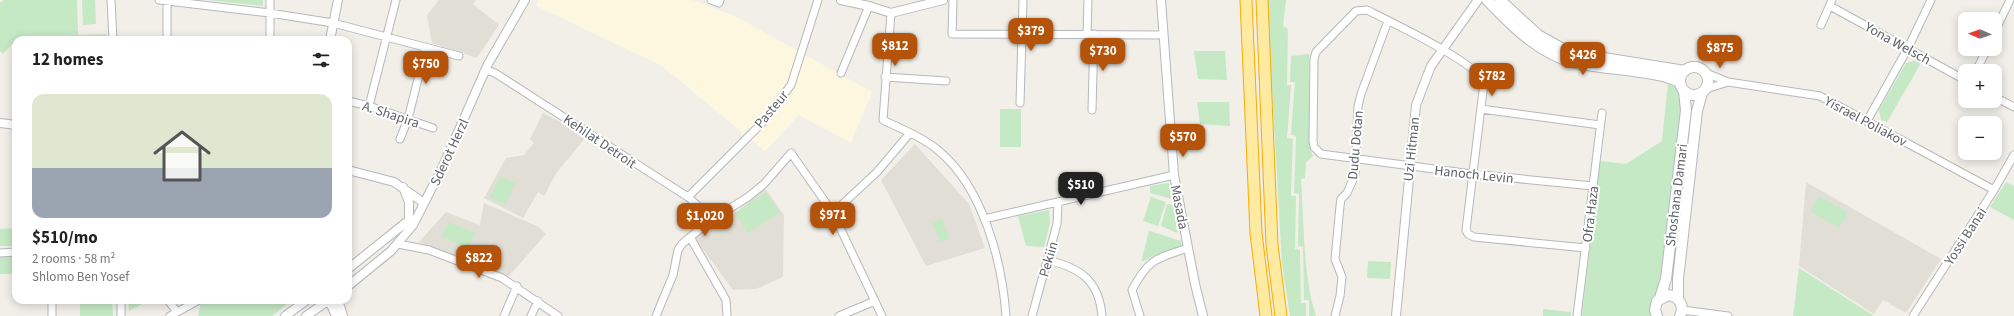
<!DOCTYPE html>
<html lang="en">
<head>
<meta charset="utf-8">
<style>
  :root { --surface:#fff; --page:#f2f2f2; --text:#222; --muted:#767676; --accent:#b45309 }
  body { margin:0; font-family:"Source Sans 3",sans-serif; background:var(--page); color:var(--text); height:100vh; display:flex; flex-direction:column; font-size:15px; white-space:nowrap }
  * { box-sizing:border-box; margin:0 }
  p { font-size:13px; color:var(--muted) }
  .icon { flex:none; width:22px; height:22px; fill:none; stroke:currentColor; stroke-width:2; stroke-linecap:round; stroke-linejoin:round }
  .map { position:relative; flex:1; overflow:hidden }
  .details { position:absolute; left:12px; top:36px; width:340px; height:268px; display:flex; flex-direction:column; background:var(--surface); border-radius:12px; box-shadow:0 2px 10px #0003 }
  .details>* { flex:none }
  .needle { width:26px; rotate:272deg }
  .fabs { position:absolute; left:1958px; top:12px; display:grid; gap:8px }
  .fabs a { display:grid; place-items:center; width:44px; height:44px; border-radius:8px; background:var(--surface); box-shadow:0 2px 10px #0003; font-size:20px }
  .price { position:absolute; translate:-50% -34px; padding:0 9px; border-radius:8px; background:var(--accent); color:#fff; font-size:13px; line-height:26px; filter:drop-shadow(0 1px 2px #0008) }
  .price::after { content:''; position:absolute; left:50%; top:24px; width:12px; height:9px; margin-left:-6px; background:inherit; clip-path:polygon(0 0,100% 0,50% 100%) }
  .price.selected { background:#222; color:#fff }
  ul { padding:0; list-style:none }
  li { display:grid; align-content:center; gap:8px; height:212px; padding:0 20px }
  li span { display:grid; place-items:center; height:124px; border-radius:12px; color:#555 }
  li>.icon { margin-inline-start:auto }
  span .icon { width:72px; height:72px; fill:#fffc; stroke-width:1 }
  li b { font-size:17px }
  h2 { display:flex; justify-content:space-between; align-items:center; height:48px; padding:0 20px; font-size:17px }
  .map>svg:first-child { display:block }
</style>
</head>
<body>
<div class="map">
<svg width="2014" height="316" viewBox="0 0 2014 316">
  <rect width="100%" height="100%" fill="#f1efe8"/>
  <!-- commercial -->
  <path fill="#fef7e0" d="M539,0H692L735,16L872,92L851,143L799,115L765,151L662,66L536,6Z"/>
  <!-- education -->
  <path fill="#e1ded6" d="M439,0H476L473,4L499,25L477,58L432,43L427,15Z
    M543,113L587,136L557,172L544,196L538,192L523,218L484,198L506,158L524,155L534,143L530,139Z
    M915,144L969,204L985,248L926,266L881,180Z
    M1806,182L1941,259L1906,313L1883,300L1874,314L1799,266Z
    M765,188L784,215L783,277L756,289L733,290L694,237L733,215Z
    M484,203L539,227L546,234L508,277L419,242L446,212L480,225Z"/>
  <!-- green -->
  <path fill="#c5e8c5" d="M4,0H77L78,35L106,34V40H23L19,37L3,54L0,51V3Z
    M82,0H95L96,24L83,25Z
    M208,0H263V6Z
    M1267,0H1286L1283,26L1288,29L1287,85H1291L1287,138L1293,139L1291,196H1296L1295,249L1300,250L1301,303H1306V316H1290L1282,264Z
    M1194,51H1225L1227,80L1198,79Z
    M1309,54L1310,149L1313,156L1306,162L1305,178L1301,179C1304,221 1303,277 1316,316H1309V300H1304L1303,247L1298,246L1299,194L1294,193L1296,136L1291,135L1295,82H1290L1291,56Z
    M1917,60L1921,63L1887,122L1881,120L1879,110L1906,63Z
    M1668,83C1678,88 1681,93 1682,103L1659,293L1653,316H1582L1600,161L1626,164L1662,141Z
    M1197,102H1229L1230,126L1200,124Z
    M1000,109H1021V147H1000Z
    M500,176L515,183L505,205L490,197Z
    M2006,182L2014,186V220L1990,207Z
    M1169,183L1172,199L1150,193V186Z
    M766,192L780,212L748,233L735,213Z
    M1819,196L1848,212L1839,228L1810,211Z
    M1151,197L1166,202L1158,226L1143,221Z
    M1167,204L1174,205L1177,233L1161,226Z
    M1049,210L1050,223L1044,247L1026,246L1018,216Z
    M942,219L949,238L940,242L933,223Z
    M448,222L475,233L469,248L442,237Z
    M16,228V246H0V229Z
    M1149,231L1181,241L1182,248L1155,255L1141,262Z
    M16,256V274H0V257Z
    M1368,261L1391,262L1390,279L1367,278Z
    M1799,268L1874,316H1793Z
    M80,300H112L113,316H80Z
    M128,300H149L129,311Z
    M209,300H292L272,316H198L201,302Z
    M1543,309L1571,312V316H1543Z"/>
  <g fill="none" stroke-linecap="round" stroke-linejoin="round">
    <!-- minor casing -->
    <g stroke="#b5b8bc" stroke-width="9">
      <path id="minor" d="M111,0L113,40
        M159,0L270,13L333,23L459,56
        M167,0V40
        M270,0V40
        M711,0L719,3L720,0
        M953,0L952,34L1163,35
        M1830,6L1965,80
        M891,13L883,120C901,129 923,137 939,151C983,188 1002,261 1006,316
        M1821,25L1832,0
        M1995,31L2010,0
        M1087,34L1088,0
        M1976,71L1987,49
        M484,72L489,71L495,73L688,197L697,205L709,221
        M841,73L869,6
        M1706,73L1728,82L1820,96L1994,190
        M885,77L946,81
        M1706,89L1728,82
        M1995,97L2014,107
        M348,101L369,106L433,128
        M1020,103L1023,0
        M369,106L396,0
        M1481,109L1600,125
        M1092,110L1094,34
        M1867,121L1908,48L1931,0
        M400,139L408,119L426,47
        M688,197L763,122L791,85L818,0
        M833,213L877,172L910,133
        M984,219L1174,175
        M690,237L726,300L727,316
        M398,244L429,250L502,278L558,316
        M1586,248L1474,237L1468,234L1466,230L1484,83C1480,64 1387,20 1367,10L1356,11L1316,52L1314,59L1313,141L1314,147L1321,154L1472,174L1593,186
        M0,253L16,252
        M1048,260C1080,268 1099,280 1102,316
        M52,300V316
        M121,300V316
        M168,300L177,312
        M1682,310L1728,316
        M170,316L199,300
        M504,316L517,286
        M531,316L538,301
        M656,316L673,275L678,250L682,244L707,223L748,197L764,184L791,153L833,213L882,316
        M839,316L875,301
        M1032,316L1057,224L1058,202
        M1140,316L1132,290C1149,258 1156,259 1188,248
        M1335,316L1340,296L1342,277L1335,259L1340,206L1341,199L1347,193L1355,175L1358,106L1361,94L1388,21
        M1577,316L1602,113
        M1913,316L1994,190L2014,155"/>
    </g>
    <!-- tertiary casing -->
    <g stroke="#b5b8bc" stroke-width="10">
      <path id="tertiary" d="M841,0L869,6L891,13L943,0
        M1161,0L1174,175L1195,284L1203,316
        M330,40L338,0
        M0,123L16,125
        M348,170L394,182L424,203
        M348,269L409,220V202L403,187
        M348,286L391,251L413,225L443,166L488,64L525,0
        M329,300L336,316
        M338,300L343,316
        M285,316L307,300
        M306,316L329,300
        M1396,316L1416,105L1431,66L1478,0"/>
    </g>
    <!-- secondary casing -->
    <g stroke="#b6babf" stroke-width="12">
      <path id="secondary" d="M1487,0C1513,27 1538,53 1575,63C1598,69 1666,71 1680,83
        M1500,0L1538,35L1563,49L1591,56L1685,71
        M1680 81a14 14 0 1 1 28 0a14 14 0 1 1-28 0Z
        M1660,298L1666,279L1686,110L1684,91
        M1678,299V279L1697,111L1702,93
        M1657,316L1655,310L1657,301L1668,295C1679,296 1685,306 1680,316"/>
    </g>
    <!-- trunk casing -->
    <g stroke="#f9ab00" stroke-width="13">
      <path id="trunk" d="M1246,0L1256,233L1266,316
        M1262,0L1272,245L1281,316"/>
    </g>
    <!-- minor -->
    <use href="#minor" stroke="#fff" stroke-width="7"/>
    <!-- tertiary -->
    <use href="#tertiary" stroke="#fff" stroke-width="8"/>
    <!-- secondary -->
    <use href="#secondary" stroke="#fff" stroke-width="10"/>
    <!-- trunk -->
    <use href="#trunk" stroke="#feeaa1" stroke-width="11"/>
  </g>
  <g text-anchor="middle" stroke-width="4" stroke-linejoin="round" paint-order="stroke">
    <!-- street labels -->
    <g font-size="14" fill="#5f6368" stroke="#fff">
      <text transform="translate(1898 43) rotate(29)" y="5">Yona Welsch</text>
      <text transform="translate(771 109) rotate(-50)" y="5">Pasteur</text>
      <text transform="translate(391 114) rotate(18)" y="5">A. Shapira</text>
      <text transform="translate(1866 121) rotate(28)" y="5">Yisrael Poliakov</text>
      <text transform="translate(600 141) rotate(34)" y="5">Kehilat Detroit</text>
      <text transform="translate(1355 145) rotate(-85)" y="5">Dudu Dotan</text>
      <text transform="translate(1411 149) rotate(-84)" y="5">Uzi Hitman</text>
      <text transform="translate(449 152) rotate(-65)" y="5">Sderot Herzl</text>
      <text transform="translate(1474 174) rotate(6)" y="5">Hanoch Levin</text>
      <text transform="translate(1676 195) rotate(-83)" y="5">Shoshana Damari</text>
      <text transform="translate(1180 207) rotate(79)" y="5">Masada</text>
      <text transform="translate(1590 214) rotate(-83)" y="5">Ofra Haza</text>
      <text transform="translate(1965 236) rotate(-57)" y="5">Yossi Banai</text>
      <text transform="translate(1048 259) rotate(-74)" y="5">Pekiin</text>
    </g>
  </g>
</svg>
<div class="fabs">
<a><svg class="needle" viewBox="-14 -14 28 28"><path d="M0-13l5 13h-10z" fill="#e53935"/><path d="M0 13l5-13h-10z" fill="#767676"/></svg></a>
<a>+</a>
<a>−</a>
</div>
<b class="price" style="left:1031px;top:52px">$379</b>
<b class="price" style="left:895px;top:67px">$812</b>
<b class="price" style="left:1720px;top:69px">$875</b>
<b class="price" style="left:1103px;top:72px">$730</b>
<b class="price" style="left:1583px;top:76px">$426</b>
<b class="price" style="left:426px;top:85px">$750</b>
<b class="price" style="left:1492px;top:97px">$782</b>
<b class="price" style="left:1183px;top:158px">$570</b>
<b class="price selected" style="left:1081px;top:206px">$510</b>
<b class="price" style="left:833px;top:236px">$971</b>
<b class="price" style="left:705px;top:237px">$1,020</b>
<b class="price" style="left:479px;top:279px">$822</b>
<section class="details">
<h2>12 homes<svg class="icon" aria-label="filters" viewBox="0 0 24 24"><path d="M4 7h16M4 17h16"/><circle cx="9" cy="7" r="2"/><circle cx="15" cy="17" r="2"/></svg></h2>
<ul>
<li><span style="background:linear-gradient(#dfe7d0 60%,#9aa5b1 0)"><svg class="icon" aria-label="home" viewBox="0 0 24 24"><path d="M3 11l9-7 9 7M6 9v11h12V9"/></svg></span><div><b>$510/mo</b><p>2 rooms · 58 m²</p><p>Shlomo Ben Yosef</p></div></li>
</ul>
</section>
</div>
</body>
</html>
